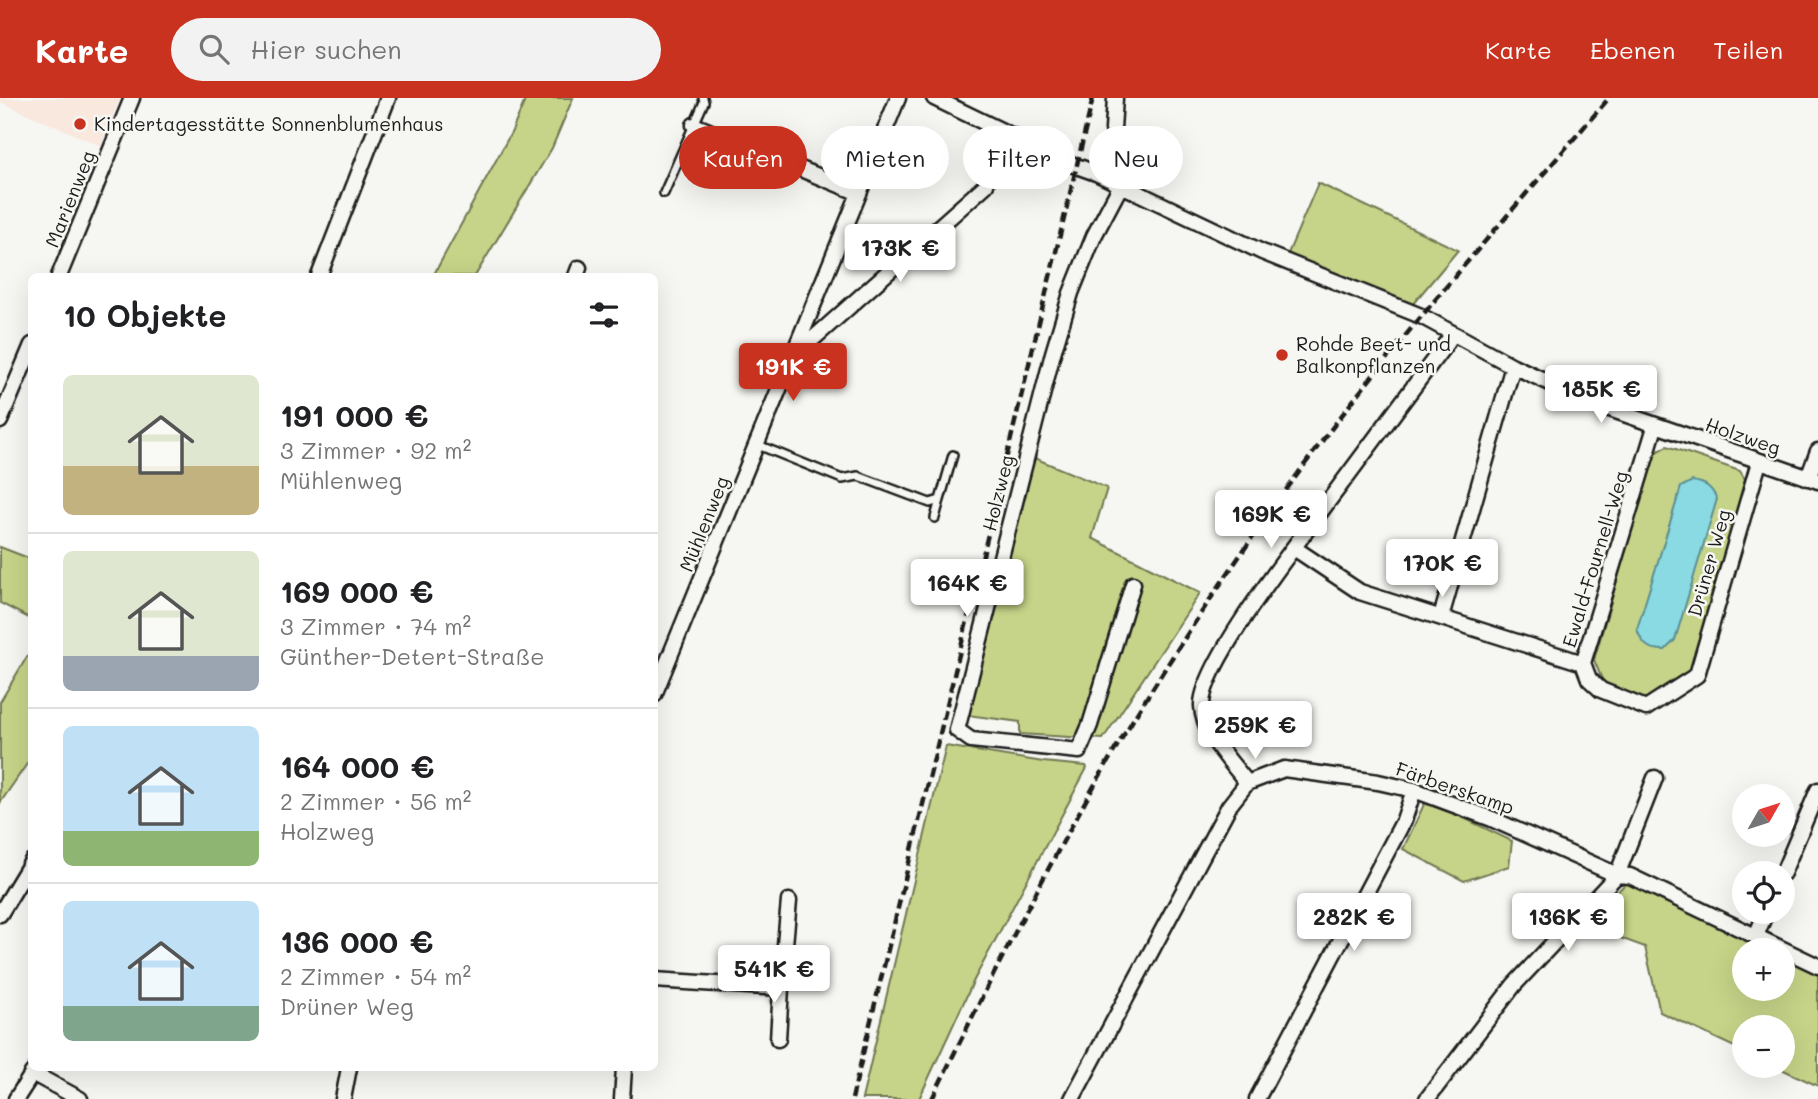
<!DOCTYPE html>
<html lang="de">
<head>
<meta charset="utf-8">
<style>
  :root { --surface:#fff; --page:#f2f2f2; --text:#202124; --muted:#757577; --line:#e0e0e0; --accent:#c8321e }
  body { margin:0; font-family:Mali,sans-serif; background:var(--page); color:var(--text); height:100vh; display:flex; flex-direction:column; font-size:26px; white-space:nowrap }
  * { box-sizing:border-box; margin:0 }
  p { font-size:23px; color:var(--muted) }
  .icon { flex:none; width:38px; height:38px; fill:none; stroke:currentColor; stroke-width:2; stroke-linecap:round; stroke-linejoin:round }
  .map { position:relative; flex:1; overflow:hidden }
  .sheet { position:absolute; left:28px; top:175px; width:630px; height:798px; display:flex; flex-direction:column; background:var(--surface); border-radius:10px; box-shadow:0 7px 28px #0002 }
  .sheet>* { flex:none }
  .guide { position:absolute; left:679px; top:28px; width:665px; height:63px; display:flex; gap:14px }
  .needle { width:46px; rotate:51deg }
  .fabs { position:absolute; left:1732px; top:686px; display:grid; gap:14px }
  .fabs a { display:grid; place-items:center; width:63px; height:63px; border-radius:50%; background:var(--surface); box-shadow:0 7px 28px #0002; font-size:35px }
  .price { position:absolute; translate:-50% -60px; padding:0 16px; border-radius:7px; background:#fff; color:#222; font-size:23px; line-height:46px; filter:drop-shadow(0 2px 4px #0008) }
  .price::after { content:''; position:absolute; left:50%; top:42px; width:21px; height:16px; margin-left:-10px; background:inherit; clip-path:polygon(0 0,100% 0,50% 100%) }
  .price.on { background:var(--accent); color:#fff }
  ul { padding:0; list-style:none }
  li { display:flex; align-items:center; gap:21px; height:175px; padding:0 35px }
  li+li { border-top:2px solid var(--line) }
  li span { display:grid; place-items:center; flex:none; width:196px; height:140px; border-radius:10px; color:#555 }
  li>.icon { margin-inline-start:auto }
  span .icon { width:84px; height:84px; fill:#fffc; stroke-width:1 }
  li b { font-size:30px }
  h2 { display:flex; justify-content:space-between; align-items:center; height:84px; padding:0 35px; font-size:30px }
  .tag { padding:0 24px; border-radius:32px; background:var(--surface); box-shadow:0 7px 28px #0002; font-size:24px; line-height:63px }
  .tag.on { background:var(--accent); color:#fff }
  header { display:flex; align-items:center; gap:42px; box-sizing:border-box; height:98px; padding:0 35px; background:var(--accent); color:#fff }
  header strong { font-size:33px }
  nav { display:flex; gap:38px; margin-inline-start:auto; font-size:24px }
  .search { width:490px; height:63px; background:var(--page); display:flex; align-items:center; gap:18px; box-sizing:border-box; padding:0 24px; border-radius:38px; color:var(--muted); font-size:26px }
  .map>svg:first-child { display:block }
</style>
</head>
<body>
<header>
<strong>Karte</strong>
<div class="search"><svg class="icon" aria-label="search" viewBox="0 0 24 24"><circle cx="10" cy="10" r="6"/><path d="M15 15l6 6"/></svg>Hier suchen</div>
<nav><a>Karte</a><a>Ebenen</a><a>Teilen</a></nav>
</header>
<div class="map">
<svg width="1818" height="1001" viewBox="0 0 1818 1001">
  <rect width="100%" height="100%" fill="#f6f6f2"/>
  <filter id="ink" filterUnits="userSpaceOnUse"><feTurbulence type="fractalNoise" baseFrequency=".0143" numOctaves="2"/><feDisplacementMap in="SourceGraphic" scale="14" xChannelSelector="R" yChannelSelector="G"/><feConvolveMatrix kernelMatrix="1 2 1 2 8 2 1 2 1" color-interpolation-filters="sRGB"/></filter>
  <g filter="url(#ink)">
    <!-- built -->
    <path fill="#f8e8de" d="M0,0H120L101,48L0,4Z"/>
    <!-- green -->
    <path fill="#c5d488" stroke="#707852" stroke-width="2" d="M526,0H573L552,50L475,178H433L512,33Z
      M1318,85L1458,152L1412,207L1287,158Z
      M1667,348L1740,373L1746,383L1691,577L1646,603L1603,584L1594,562L1654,355Z
      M1032,359L1107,390L1092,440L1200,495L1103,641L1020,636V624L967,617Z
      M0,449L31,461V521L0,505Z
      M31,552V660L0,705V604Z
      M946,648L1043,664L1086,668L1087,670L974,882L919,1001H862Z
      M1426,702L1512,743L1509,768L1464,783L1403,751Z
      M1629,782L1776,852H1745V891H1783V856L1818,872V988L1775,968H1783V929H1745V954L1660,914L1645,849L1585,827Z"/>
    <!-- water -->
    <path fill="#89dae2" stroke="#5d8e93" stroke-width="2" d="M1692,383C1706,385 1711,389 1717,401L1675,542L1665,552C1648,552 1642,547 1637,531L1681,389Z"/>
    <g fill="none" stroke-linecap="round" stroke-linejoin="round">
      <!-- service casing -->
      <g stroke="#1c1c1c" stroke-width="12">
        <path id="service" d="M664,95L704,4L703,0
          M758,347L842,381L858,378L930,405L940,402L953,357
          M935,420L940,402"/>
      </g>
      <!-- minor casing -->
      <g stroke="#1c1c1c" stroke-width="19">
        <path id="minor" d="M934,0L1068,65L1096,75L1262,154L1421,218L1513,268L1598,307L1818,383
          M1115,0L1113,31L1121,87L1094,138L1071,195L1053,255L957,632L971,642L1079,653L1090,627L1133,486
          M694,27L859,95
          M59,178L132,0
          M319,178L388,0
          M576,178L579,170
          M796,256L986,87
          M0,323L32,247
          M1808,380L1818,353
          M1294,450L1360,494L1583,565
          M1441,519L1513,268
          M1583,565L1589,581L1601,592L1646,610L1697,577L1759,364
          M1583,565L1655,329
          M654,597L898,0
          M1247,685C1231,663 1203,637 1202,608C1200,565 1313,425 1342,385C1379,335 1416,285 1453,236
          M1783,775L1818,692
          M0,816L32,763
          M1756,838L1766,814
          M654,882L781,890L789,803
          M778,941L781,890
          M32,975L80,1001
          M16,1001L36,970
          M343,1001L349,970
          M622,1001L624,970
          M1072,1001L1229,708L1247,685L1284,671L1378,684L1414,692L1492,721L1617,777L1630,778L1818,868
          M1257,1001L1404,722L1414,692
          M1427,1001L1514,887L1617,777L1655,680"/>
      </g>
      <!-- service -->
      <use href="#service" stroke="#f6f6f2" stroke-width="7"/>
      <!-- minor -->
      <use href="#minor" stroke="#f6f6f2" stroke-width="14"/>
      <!-- rail -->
      <path stroke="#1c1c1c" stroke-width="4.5" stroke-dasharray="10 5" stroke-linecap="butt" d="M852,1001L1093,0
        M932,1001C989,884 1047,768 1113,655C1172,556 1237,459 1305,366C1399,238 1506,120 1609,0"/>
    </g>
  </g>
  <!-- markers -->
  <g fill="#c8321e" stroke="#f6f6f2" stroke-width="2.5">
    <circle cx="80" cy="26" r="7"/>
    <circle cx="1282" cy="257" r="7"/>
  </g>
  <g text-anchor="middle" stroke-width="5" stroke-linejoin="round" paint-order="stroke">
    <!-- poi labels -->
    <g font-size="19" fill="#1c1c1c" stroke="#f6f6f2" text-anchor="start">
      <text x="94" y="33">Kindertagesstätte Sonnenblumenhaus</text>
      <text x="1296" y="253">Rohde Beet- und<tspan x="1296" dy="22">Balkonpflanzen</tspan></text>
    </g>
    <!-- street labels -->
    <g font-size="19" fill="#1c1c1c" stroke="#f6f6f2">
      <text transform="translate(70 101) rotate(-68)" y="7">Marienweg</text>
      <text transform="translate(1743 338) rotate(19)" y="7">Holzweg</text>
      <text transform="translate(998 395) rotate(-76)" y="7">Holzweg</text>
      <text transform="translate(704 426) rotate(-68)" y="7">Mühlenweg</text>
      <text transform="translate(1595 461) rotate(-73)" y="7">Ewald-Fournell-Weg</text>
      <text transform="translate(1709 465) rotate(-74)" y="7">Drüner Weg</text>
      <text transform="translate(1455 690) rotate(19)" y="7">Färberskamp</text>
    </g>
  </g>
</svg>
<div class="fabs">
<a><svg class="needle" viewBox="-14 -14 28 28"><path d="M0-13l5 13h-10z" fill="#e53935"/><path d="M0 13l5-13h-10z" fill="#757577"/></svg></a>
<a><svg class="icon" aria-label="locate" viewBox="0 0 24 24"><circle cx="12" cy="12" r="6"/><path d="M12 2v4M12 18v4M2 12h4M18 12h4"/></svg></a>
<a>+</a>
<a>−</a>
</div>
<b class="price" style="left:900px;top:186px">173K €</b>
<b class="price on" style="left:793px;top:305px">191K €</b>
<b class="price" style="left:1601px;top:327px">185K €</b>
<b class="price" style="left:1271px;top:452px">169K €</b>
<b class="price" style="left:1442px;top:501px">170K €</b>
<b class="price" style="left:967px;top:521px">164K €</b>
<b class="price" style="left:1255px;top:663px">259K €</b>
<b class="price" style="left:1354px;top:855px">282K €</b>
<b class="price" style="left:1568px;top:855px">136K €</b>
<b class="price" style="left:774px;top:907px">541K €</b>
<div class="guide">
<a class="tag on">Kaufen</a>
<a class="tag">Mieten</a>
<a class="tag">Filter</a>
<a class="tag">Neu</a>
</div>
<section class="sheet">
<h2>10 Objekte<svg class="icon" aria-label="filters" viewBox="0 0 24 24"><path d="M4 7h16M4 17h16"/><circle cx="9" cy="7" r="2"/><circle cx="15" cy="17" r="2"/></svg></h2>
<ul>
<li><span style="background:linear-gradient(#dfe7d0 65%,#c2b280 0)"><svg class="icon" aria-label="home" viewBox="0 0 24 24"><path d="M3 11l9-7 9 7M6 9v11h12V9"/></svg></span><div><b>191 000 €</b><p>3 Zimmer · 92 m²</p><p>Mühlenweg</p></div></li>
<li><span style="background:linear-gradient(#dfe7d0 75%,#9aa5b1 0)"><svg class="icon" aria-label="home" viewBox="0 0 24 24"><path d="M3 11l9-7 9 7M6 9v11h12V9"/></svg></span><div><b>169 000 €</b><p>3 Zimmer · 74 m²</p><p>Günther-Detert-Straße</p></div></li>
<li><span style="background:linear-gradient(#bfe0f5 75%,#8fb573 0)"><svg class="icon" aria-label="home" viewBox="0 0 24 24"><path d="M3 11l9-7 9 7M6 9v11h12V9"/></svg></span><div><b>164 000 €</b><p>2 Zimmer · 56 m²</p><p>Holzweg</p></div></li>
<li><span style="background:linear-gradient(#bfe0f5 75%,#7fa58c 0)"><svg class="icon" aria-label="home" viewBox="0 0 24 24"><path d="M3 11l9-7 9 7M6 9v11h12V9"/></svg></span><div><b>136 000 €</b><p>2 Zimmer · 54 m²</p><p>Drüner Weg</p></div></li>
</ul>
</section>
</div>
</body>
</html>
